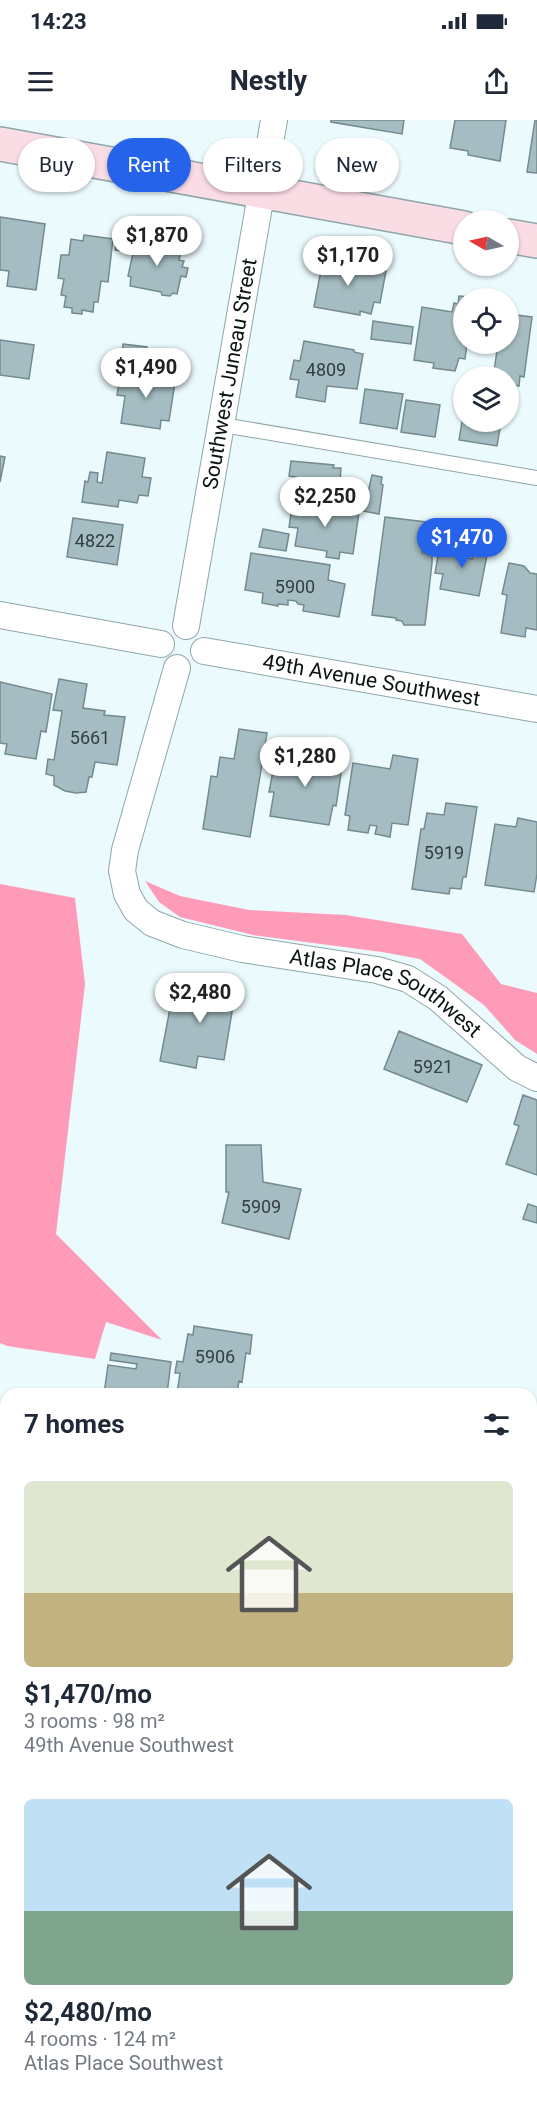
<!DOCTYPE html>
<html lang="en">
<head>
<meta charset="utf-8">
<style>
  :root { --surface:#fff; --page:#f2f2f3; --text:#1f2937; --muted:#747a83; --accent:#2563eb }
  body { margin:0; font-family:Roboto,sans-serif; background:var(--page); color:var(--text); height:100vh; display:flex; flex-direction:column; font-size:22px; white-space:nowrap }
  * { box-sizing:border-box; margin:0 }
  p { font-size:20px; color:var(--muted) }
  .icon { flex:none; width:33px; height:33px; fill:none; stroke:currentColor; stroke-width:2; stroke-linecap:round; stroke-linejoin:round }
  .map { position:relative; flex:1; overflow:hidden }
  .sheet { position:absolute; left:0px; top:1268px; width:537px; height:722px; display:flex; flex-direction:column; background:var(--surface); border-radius:18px 18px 0 0; box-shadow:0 2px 4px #0004 }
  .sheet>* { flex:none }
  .guide { position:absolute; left:18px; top:18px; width:501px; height:54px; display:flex; gap:12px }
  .needle { width:39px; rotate:279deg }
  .controls { position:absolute; left:453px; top:90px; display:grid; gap:12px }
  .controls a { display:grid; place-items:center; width:66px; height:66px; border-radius:50%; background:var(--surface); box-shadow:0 2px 4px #0004; font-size:30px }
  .price { position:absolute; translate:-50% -51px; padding:0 14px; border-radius:21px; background:#fff; color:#222; font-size:20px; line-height:39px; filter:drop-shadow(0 2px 3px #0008) }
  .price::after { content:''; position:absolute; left:50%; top:36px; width:18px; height:14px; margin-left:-9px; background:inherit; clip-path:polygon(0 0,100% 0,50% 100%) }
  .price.active { background:var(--accent); color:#fff }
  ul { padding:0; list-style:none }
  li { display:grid; align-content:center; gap:12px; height:318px; padding:0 24px }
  li span { display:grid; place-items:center; height:186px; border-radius:9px; color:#555 }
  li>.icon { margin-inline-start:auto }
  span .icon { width:108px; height:108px; fill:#fffc; stroke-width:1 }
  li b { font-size:26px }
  h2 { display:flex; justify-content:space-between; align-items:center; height:72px; padding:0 24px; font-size:26px }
  .chip { padding:0 21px; border-radius:27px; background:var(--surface); box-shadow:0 2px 4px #0004; font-size:21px; line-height:54px }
  .chip.active { background:var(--accent); color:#fff }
  .status { display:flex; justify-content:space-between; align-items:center; height:42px; padding:0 30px; background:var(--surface); direction:ltr }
  .status svg { height:16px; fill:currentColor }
  header { display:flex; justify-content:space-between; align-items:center; height:78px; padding:0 24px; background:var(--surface); font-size:27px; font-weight:700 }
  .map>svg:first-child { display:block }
</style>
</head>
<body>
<div class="status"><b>14:23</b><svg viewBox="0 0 49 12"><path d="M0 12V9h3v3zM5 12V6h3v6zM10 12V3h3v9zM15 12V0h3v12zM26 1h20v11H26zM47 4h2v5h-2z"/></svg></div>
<header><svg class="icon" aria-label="menu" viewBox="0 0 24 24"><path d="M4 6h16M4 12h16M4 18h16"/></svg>Nestly<svg class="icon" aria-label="share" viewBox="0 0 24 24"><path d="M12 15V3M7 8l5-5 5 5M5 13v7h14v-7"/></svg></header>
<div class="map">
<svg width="537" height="1988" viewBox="0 0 537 1988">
  <rect width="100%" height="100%" fill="#ebfafd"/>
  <!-- forest -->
  <path fill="#fe9bb8" d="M145,761L180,776L249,790L346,795L462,814L501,864L537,873V934L515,920L484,885L420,839L382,832L253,815L180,797L159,782Z
    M0,764L75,778L85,864L56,1114L162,1220L106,1202L95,1239L7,1226L0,1223Z"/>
  <!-- water -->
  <path fill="#4fd9f3" d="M0,1623L6,1624V1983H531V1738L537,1739V1988H0Z"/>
  <!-- building -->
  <path fill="#a5bdc2" stroke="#748a8f" stroke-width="1.5" d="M331,0H404L402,14L331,2Z
    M455,0H506L500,41L468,35V31L450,28Z
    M535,0H537V53L527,52Z
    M0,97L45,104L36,170L7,166L9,151L0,150Z
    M118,104L136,107L133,132L115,130Z
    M84,115L113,119L108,162L101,161L98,182H94L93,192L82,190V194L72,193V188L64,187L66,176L61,175L64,159L58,158L61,135H69L71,119L83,121Z
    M139,118L182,126L179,140L184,141L182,147L188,148L186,157L181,156L177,174L173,173L170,176L162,175L161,172L130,166L131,157L128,156L133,133L137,134Z
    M320,136L351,142L349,152L363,154L364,147L386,151L380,183L374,182L371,194L360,191V195L314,187L321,150L318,149Z
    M459,176L470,177L464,178V224H467L465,239L459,238L455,251L433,248L434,243L414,240L422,187L452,192L454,183L458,184Z
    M508,194L532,197L524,257L520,256L519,266L508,264V256H495L496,252L494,251L498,224H508Z
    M373,201L413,207L411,224L371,219Z
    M0,220L34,225L29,259L0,255Z
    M304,221L354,230V232L363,234L357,269L327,266L325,282L296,277L299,260L290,259L294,240L300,241Z
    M123,224L147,227L145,246L121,244Z
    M129,249L154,253L153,258L175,262L169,301L161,300L160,309L121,303L125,276L117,275L120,256L128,257Z
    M365,269L403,274L397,309L360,303Z
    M406,280L440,285L435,317L401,312Z
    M464,290V302H501L497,326L459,320Z
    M107,332L145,338L142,357L151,358L148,376L139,375L137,383L119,380L118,387L82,382L85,361L88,362L90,352L98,353L97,362L102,363Z
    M0,336L5,337L0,362Z
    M291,341L334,345L333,348H341L339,375L294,370L296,357L289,356Z
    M372,355L382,357L381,364L383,365L379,394L358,390L360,376L367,377Z
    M293,381L359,392L353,434L340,432L339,439L326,437L327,431L295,426L298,408L289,407Z
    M385,397L426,402L422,433L432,434V443L425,505H404L402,501L396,500V498L372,495Z
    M73,398L123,405L117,445L67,437Z
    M263,409L289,414L286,431L259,427Z
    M475,423L489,425L479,476L440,469L443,454L435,453L439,430L446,431L447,424L469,427L468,438L472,439Z
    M251,433L330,445L328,460L345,464L339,497L303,491L304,485L298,484L296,481L288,480V485L278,484V486L262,483L263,473L245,470Z
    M509,443L524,446L530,453L537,454V510L526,508L525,517L501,513L507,475L502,474Z
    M59,559L87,564L83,588L105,591L104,595L125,597L117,645L95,642L92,657H89L86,672L76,673L65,671L54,665V656L46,654L48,639L54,640L62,591L53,590Z
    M0,562L52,574L46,612L41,611L36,639L5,634L7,624L0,623Z
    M239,609L267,613L250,717L203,709L211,656L217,657L220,637L234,639Z
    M281,631L343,641L336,686L333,685L329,705L270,696L274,672H269L274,646L279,647Z
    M393,635L418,639L408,705L392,703L390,717L375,714L377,706L370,705L368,713L348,710L350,696L345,695L353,643L390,649Z
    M446,683L477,687L466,757H463L461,769L450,768L449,774L412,769L421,709H424L427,693L444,695Z
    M518,698L537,702V754L534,772L485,765L495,704L516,707Z
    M199,855L237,862L224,940L198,936L196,948L160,941L172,878L191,881L190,886L194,887Z
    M399,911L482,945L467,982L384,949Z
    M523,975L537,980V1055L506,1044L519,1006L514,1004Z
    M226,1025H261L263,1062L301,1069L289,1119L222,1103L229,1072H226Z
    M528,1084L537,1087V1103L523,1099Z
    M194,1206L252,1215L250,1234L246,1233L242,1262L239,1261L237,1274H177L180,1253H175L177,1241L183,1242L188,1214L193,1215Z
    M111,1233L171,1242L167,1274H104L108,1245L136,1249L137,1244L110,1240Z
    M531,1346L537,1347V1372L531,1371Z
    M6,1488V1555L0,1590V1489Z
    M531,1584H537V1629L532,1654Z"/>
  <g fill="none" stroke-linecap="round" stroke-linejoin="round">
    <!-- lane casing -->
    <g stroke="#8fa6ab" stroke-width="16">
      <path id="lane" d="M223,305L537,358"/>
    </g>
    <!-- street casing -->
    <g stroke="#8fa6ab" stroke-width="28">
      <g id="street">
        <path d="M0,495L161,524"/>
        <path id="s1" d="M186,506L274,0"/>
        <path id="s2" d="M204,531L537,589"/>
        <path id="s3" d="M177,548L125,730L122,751L127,774L136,790L152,803L183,815L242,829L377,850L408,859L438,878L517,948L537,958"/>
      </g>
    </g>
    <!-- secondary casing -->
    <g stroke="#8fa6ab" stroke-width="36">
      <path id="secondary" d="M0,24L464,108
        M508,116L537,121
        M0,1459L6,1458
        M531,1493L537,1494"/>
    </g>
    <!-- lane -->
    <use href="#lane" stroke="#fff" stroke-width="14"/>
    <!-- street -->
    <use href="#street" stroke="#fff" stroke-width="26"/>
    <!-- secondary -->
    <use href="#secondary" stroke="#fadce5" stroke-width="33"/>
  </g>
  <g text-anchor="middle" stroke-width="4.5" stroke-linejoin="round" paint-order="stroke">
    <!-- number labels -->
    <g font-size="18" fill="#323e41">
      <text x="326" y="256">4809</text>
      <text x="95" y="427">4822</text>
      <text x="295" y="473">5900</text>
      <text x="90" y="624">5661</text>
      <text x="444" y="739">5919</text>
      <text x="433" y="953">5921</text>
      <text x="261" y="1093">5909</text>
      <text x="215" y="1243">5906</text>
    </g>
    <!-- street labels -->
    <g font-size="21" fill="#0c1416" stroke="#fff">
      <text dy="7" stroke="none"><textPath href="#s1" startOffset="256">Southwest Juneau Street</textPath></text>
      <text dy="7" stroke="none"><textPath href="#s2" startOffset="170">49th Avenue Southwest</textPath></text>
      <text dy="7" stroke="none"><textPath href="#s3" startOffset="520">Atlas Place Southwest</textPath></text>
    </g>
  </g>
</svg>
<div class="controls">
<a><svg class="needle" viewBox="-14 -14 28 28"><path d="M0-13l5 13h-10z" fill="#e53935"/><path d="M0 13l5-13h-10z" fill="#747a83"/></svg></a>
<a><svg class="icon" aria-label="locate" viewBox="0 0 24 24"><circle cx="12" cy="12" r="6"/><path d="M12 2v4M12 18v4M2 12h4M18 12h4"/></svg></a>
<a><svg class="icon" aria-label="layers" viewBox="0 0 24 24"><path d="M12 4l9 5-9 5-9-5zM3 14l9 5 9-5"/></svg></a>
</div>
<b class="price" style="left:157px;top:147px">$1,870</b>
<b class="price" style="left:348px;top:167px">$1,170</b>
<b class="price" style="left:146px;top:279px">$1,490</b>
<b class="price" style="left:325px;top:408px">$2,250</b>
<b class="price active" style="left:462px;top:449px">$1,470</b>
<b class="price" style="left:305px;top:668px">$1,280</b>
<b class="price" style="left:200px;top:904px">$2,480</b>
<div class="guide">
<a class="chip">Buy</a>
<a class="chip active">Rent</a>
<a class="chip">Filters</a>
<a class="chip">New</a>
</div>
<section class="sheet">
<h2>7 homes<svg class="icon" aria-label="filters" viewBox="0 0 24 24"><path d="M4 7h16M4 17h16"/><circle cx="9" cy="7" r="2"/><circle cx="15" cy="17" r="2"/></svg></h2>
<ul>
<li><span style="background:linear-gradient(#dfe7d0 60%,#c2b280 0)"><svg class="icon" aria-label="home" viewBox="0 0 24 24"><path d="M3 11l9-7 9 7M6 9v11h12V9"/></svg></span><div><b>$1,470/mo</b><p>3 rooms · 98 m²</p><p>49th Avenue Southwest</p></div></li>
<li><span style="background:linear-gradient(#bfe0f5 60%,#7fa58c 0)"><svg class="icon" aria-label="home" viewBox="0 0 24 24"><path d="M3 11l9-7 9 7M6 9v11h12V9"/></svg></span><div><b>$2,480/mo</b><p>4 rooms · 124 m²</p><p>Atlas Place Southwest</p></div></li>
</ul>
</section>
</div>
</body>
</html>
